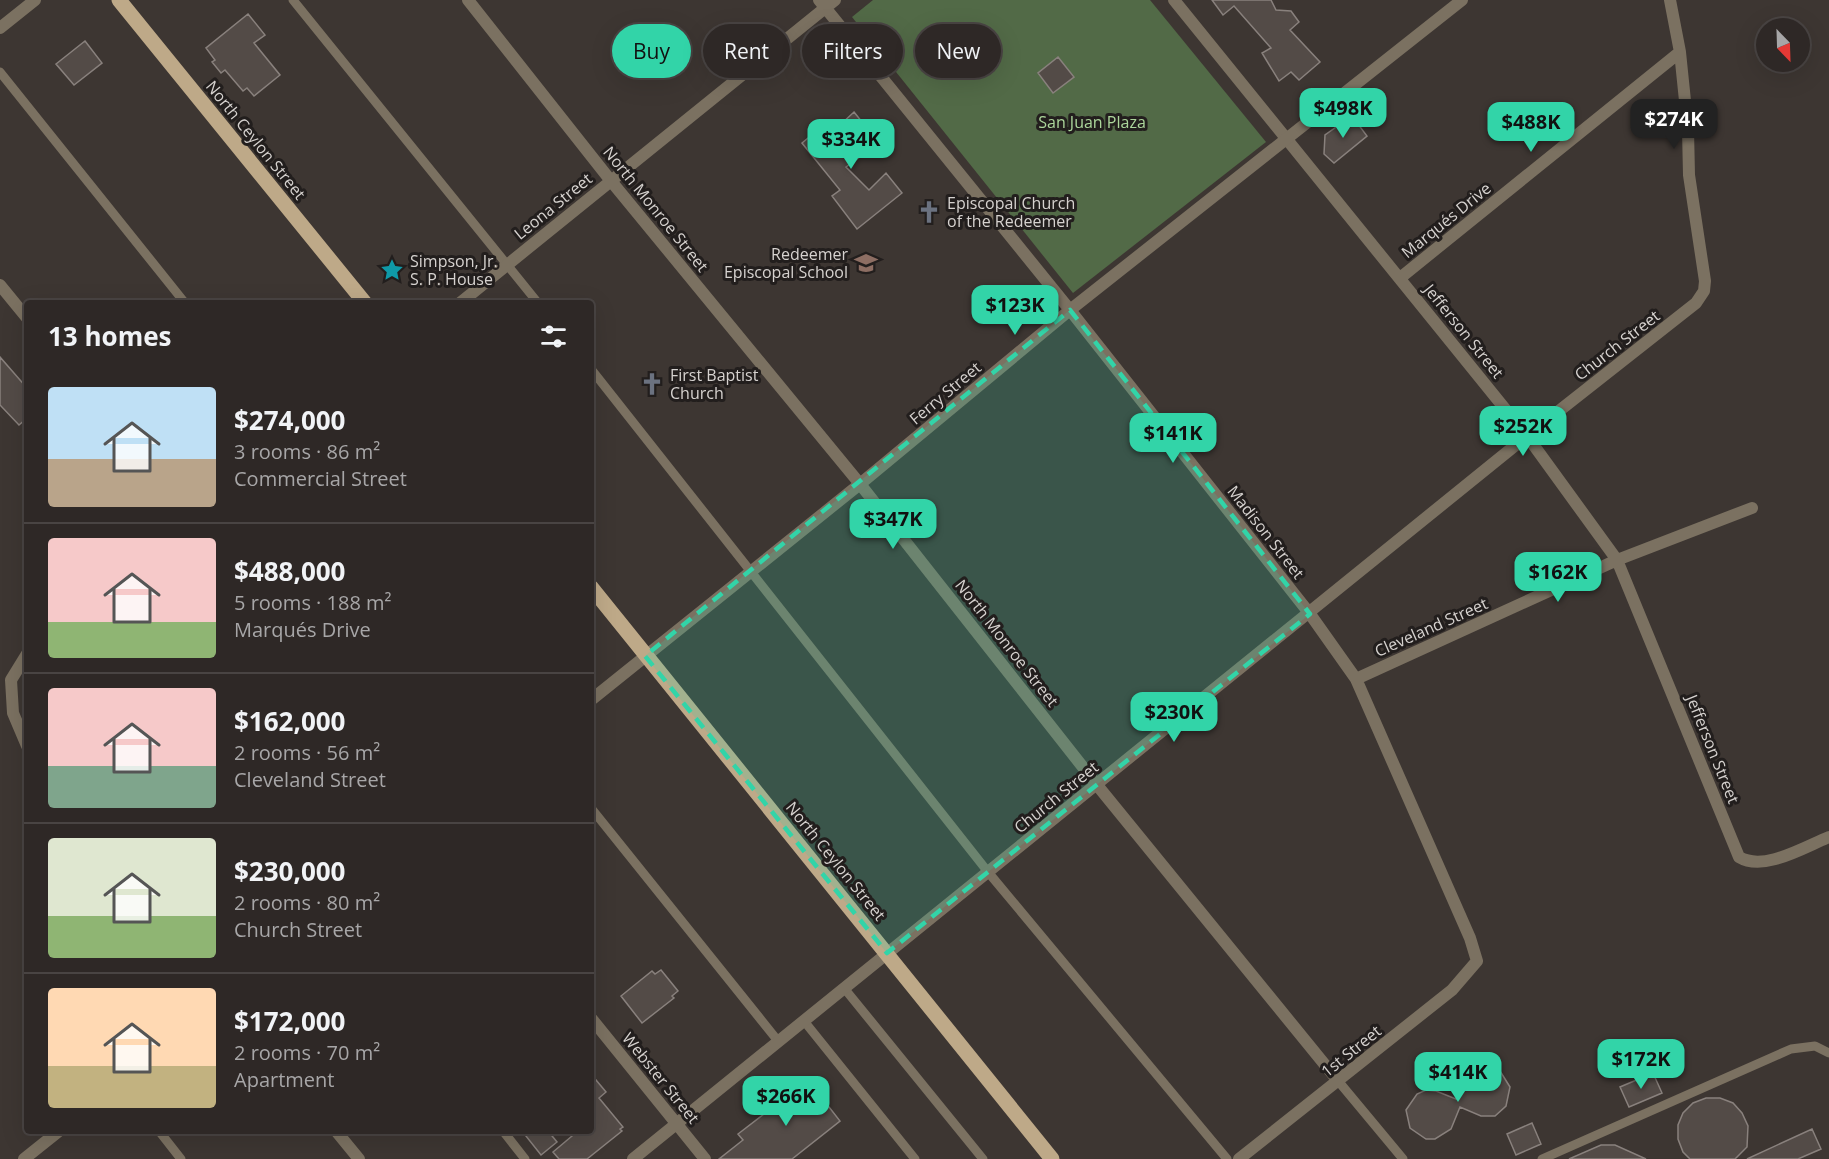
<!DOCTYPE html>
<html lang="en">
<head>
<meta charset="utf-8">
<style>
  :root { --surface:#2e2826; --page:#36302e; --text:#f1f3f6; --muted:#a7a6a7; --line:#494443; --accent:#32d4a8 }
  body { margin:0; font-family:"Open Sans",sans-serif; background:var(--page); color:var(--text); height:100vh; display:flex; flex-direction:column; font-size:22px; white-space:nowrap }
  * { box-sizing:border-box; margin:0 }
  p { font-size:20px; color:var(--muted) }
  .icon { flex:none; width:33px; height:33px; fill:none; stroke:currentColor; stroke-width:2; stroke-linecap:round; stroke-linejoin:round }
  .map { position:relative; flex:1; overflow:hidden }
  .sheet { position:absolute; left:24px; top:300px; width:570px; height:834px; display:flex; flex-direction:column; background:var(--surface); border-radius:6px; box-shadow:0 6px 24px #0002,0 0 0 2px var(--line) }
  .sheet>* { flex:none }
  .guide { position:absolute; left:612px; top:24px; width:570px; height:54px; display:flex; gap:12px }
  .needle { width:39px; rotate:157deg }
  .buttons { position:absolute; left:1756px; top:18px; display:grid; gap:12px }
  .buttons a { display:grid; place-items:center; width:54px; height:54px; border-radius:50%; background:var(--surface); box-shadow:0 6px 24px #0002,0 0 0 2px var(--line); font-size:30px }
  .price { position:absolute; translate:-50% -51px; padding:0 14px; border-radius:12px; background:var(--accent); color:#111; font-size:20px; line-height:39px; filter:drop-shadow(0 2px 3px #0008) }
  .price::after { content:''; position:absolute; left:50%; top:36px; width:18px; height:14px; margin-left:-9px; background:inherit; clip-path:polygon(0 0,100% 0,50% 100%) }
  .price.active { background:#222; color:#fff }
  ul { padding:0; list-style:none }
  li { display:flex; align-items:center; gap:18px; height:150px; padding:0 24px }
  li+li { border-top:2px solid var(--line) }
  li span { display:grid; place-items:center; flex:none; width:168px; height:120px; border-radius:6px; color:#555 }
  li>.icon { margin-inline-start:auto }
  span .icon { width:72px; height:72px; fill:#fffc; stroke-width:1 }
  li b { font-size:26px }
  h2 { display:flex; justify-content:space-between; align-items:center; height:72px; padding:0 24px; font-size:26px }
  .chip { padding:0 21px; border-radius:27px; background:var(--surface); box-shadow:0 6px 24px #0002,0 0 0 2px var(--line); font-size:21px; line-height:54px }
  .chip.active { background:var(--accent); color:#111 }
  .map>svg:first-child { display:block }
</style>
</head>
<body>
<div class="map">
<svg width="1829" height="1159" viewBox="0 0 1829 1159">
  <rect width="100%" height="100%" fill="#3d3632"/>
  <!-- green -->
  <path fill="#526a47" d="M873,0H1150L1266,142L1073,293L852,17Z"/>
  <!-- building -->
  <path fill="#534b47" stroke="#89817d" stroke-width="1.5" d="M1212,0H1271L1276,10L1291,11L1299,22L1290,30L1320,62L1299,80L1291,72L1279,81L1262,53L1271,48L1234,6L1223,15Z
    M248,14L265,35L254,43L280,75L254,96L247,88L243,91L225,70L221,73L212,62L215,60L206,48Z
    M85,41L102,63L74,85L56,64Z
    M1058,57L1074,77L1053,93L1038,73Z
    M854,112L879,143L846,167L869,190L886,173L902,193L857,229L832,196L840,190L802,143L819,129L825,139Z
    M1352,116L1367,136L1334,163L1324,154L1325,135Z
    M0,357L27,388V418L19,425L0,405Z
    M661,970L678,991L672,996L674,998L642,1023L621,996L652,971L655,974Z
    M1481,1067L1500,1071L1510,1087L1506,1106L1495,1116H1481L1460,1107L1451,1129L1435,1139H1426L1410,1128L1406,1110L1417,1094L1426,1090L1436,1091L1456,1099L1465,1078Z
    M1653,1073L1662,1093L1629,1107L1620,1087Z
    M591,1074L606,1092L599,1098L623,1127L620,1129L622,1131L587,1159H559L553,1152L578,1131H591Z
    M808,1080L840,1121L792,1159H719L743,1140L738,1134Z
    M1706,1098H1720L1733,1103L1742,1113L1748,1126L1747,1147L1735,1159H1690L1683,1152L1678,1139V1125L1683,1113L1693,1103Z
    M1532,1123L1541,1144L1516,1155L1507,1134Z
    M1812,1129L1821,1149L1798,1159H1747Z
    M522,1131H548L557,1142L541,1155Z
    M1601,1145H1615L1646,1159H1569Z"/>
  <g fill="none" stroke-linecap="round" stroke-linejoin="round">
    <!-- service -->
    <path stroke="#7b7161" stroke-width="9" d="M293,0L538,303
      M0,72L185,303
      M591,369L988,872L1227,1159
      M591,808L778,1041
      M844,988L983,1159
      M804,1021L915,1159
      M1339,1082L1403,1159
      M159,1131L181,1159
      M503,1131L525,1159
      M1542,1159L1791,1049L1815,1046L1829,1053"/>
    <!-- minor -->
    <path stroke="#7b7161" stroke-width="12" d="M468,0L611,181L860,484L1097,785L1339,1082
      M819,0L1070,310L1310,614L1356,679L1470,938L1477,961L1452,990L1239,1159
      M1174,0L1527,436L1617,560L1739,857C1764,872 1804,847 1829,837
      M0,28L35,0
      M1400,278L1680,52
      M0,285L27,318
      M460,303L835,0
      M27,654L11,680L13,713L27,746
      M1356,679L1617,560L1752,508
      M591,1018L705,1159
      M336,1131L359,1159
      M633,1159L1527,436L1696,303L1704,291L1705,281L1689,175L1688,130L1680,52L1670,0"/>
    <!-- tertiary -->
    <path stroke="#7b7161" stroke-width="12" d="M591,700L860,484L1070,310L1462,0
      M24,1159L59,1131"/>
    <!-- primary -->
    <path stroke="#bea988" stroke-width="15" d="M119,0L365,303
      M591,587L1052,1159"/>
  </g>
  <!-- marked area -->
  <path fill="#32d4a8" fill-opacity="0.2" stroke="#32d4a8" stroke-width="4.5" stroke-dasharray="12 8" stroke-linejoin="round" d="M1070,310L1310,614L887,953L645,656Z"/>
  <!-- icons -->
  <defs>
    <g id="church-bare" transform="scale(1.8)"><path d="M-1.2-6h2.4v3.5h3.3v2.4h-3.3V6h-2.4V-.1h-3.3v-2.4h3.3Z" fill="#6b7280" stroke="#221e1d" stroke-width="2.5" paint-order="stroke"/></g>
    <g id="school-bare" transform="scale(1.8)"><path d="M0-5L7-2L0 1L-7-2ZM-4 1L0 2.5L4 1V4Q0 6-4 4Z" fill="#8d6e63" stroke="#221e1d" stroke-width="2.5" paint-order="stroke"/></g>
    <g id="sight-bare" transform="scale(1.8)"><path d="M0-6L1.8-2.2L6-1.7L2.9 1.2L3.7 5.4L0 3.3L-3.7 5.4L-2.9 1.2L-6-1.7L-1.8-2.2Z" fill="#0f9aa8" stroke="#221e1d" stroke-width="2.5" paint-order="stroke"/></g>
  </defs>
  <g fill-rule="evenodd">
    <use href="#church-bare" x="929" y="212"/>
    <use href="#school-bare" x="866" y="263"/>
    <use href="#sight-bare" x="392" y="270"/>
    <use href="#church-bare" x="652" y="384"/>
  </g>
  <g text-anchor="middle" stroke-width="6" stroke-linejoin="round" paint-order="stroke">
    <!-- park labels -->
    <g font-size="16" fill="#acd69b" stroke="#221e1d">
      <text x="1092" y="128">San Juan Plaza</text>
    </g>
    <!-- street labels -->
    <g font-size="16" fill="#d6d2cf" stroke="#221e1d">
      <text transform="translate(256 140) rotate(51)" y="6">North Ceylon Street</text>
      <text transform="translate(553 206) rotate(-39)" y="6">Leona Street</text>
      <text transform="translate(656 209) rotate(51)" y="6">North Monroe Street</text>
      <text transform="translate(1446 220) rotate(-39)" y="6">Marqués Drive</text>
      <text transform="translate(1464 331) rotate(51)" y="6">Jefferson Street</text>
      <text transform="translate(1617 345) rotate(-38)" y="6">Church Street</text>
      <text transform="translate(945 393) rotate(-40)" y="6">Ferry Street</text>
      <text transform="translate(1266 532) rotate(52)" y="6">Madison Street</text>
      <text transform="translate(1431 627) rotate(-24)" y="6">Cleveland Street</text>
      <text transform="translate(1007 643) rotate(52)" y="6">North Monroe Street</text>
      <text transform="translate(1713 749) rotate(68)" y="6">Jefferson Street</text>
      <text transform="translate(1056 797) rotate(-39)" y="6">Church Street</text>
      <text transform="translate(836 861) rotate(51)" y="6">North Ceylon Street</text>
      <text transform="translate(1351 1051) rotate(-39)" y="6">1st Street</text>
      <text transform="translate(661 1078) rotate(51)" y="6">Webster Street</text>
    </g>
    <!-- poi labels -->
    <g font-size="16" fill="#d6d2cf" stroke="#221e1d" text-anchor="start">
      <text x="947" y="209">Episcopal Church<tspan x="947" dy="18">of the Redeemer</tspan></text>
      <text x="848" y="260" text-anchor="end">Redeemer<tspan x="848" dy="18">Episcopal School</tspan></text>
      <text x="410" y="267">Simpson, Jr.<tspan x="410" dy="18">S. P. House</tspan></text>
      <text x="670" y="381">First Baptist<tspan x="670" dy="18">Church</tspan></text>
    </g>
  </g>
</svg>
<div class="buttons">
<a><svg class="needle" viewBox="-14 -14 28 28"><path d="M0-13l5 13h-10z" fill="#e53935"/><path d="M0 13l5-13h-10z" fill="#a7a6a7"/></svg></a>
</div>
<b class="price" style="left:1343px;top:139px">$498K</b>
<b class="price active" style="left:1674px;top:150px">$274K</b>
<b class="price" style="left:1531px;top:153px">$488K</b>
<b class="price" style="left:851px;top:170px">$334K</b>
<b class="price" style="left:1015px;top:336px">$123K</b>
<b class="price" style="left:1523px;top:457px">$252K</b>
<b class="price" style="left:1173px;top:464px">$141K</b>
<b class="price" style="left:893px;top:550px">$347K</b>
<b class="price" style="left:1558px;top:603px">$162K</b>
<b class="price" style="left:1174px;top:743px">$230K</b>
<b class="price" style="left:1641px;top:1090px">$172K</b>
<b class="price" style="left:1458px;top:1103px">$414K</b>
<b class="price" style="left:786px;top:1127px">$266K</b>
<div class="guide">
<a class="chip active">Buy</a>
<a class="chip">Rent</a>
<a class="chip">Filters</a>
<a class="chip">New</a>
</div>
<section class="sheet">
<h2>13 homes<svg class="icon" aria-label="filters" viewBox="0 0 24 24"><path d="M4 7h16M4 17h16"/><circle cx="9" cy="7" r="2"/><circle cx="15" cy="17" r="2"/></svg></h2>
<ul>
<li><span style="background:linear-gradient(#bfe0f5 60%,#b9a48a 0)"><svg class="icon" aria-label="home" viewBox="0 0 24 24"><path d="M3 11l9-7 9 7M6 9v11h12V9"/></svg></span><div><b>$274,000</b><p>3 rooms · 86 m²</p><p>Commercial Street</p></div></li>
<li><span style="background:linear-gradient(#f6c9c9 70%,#8fb573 0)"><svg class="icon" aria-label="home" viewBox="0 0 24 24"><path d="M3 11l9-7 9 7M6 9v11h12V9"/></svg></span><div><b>$488,000</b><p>5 rooms · 188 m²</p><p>Marqués Drive</p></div></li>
<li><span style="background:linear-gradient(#f6c9c9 65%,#7fa58c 0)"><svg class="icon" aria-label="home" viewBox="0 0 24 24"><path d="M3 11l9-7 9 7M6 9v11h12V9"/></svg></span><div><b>$162,000</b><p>2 rooms · 56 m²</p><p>Cleveland Street</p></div></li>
<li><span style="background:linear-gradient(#dfe7d0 65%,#8fb573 0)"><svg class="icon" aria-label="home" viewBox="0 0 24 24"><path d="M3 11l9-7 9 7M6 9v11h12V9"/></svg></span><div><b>$230,000</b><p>2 rooms · 80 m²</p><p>Church Street</p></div></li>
<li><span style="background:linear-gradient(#ffd9b3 65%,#c2b280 0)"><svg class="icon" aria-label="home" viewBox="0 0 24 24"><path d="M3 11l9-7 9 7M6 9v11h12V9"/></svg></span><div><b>$172,000</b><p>2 rooms · 70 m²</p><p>Apartment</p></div></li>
</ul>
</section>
</div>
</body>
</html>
